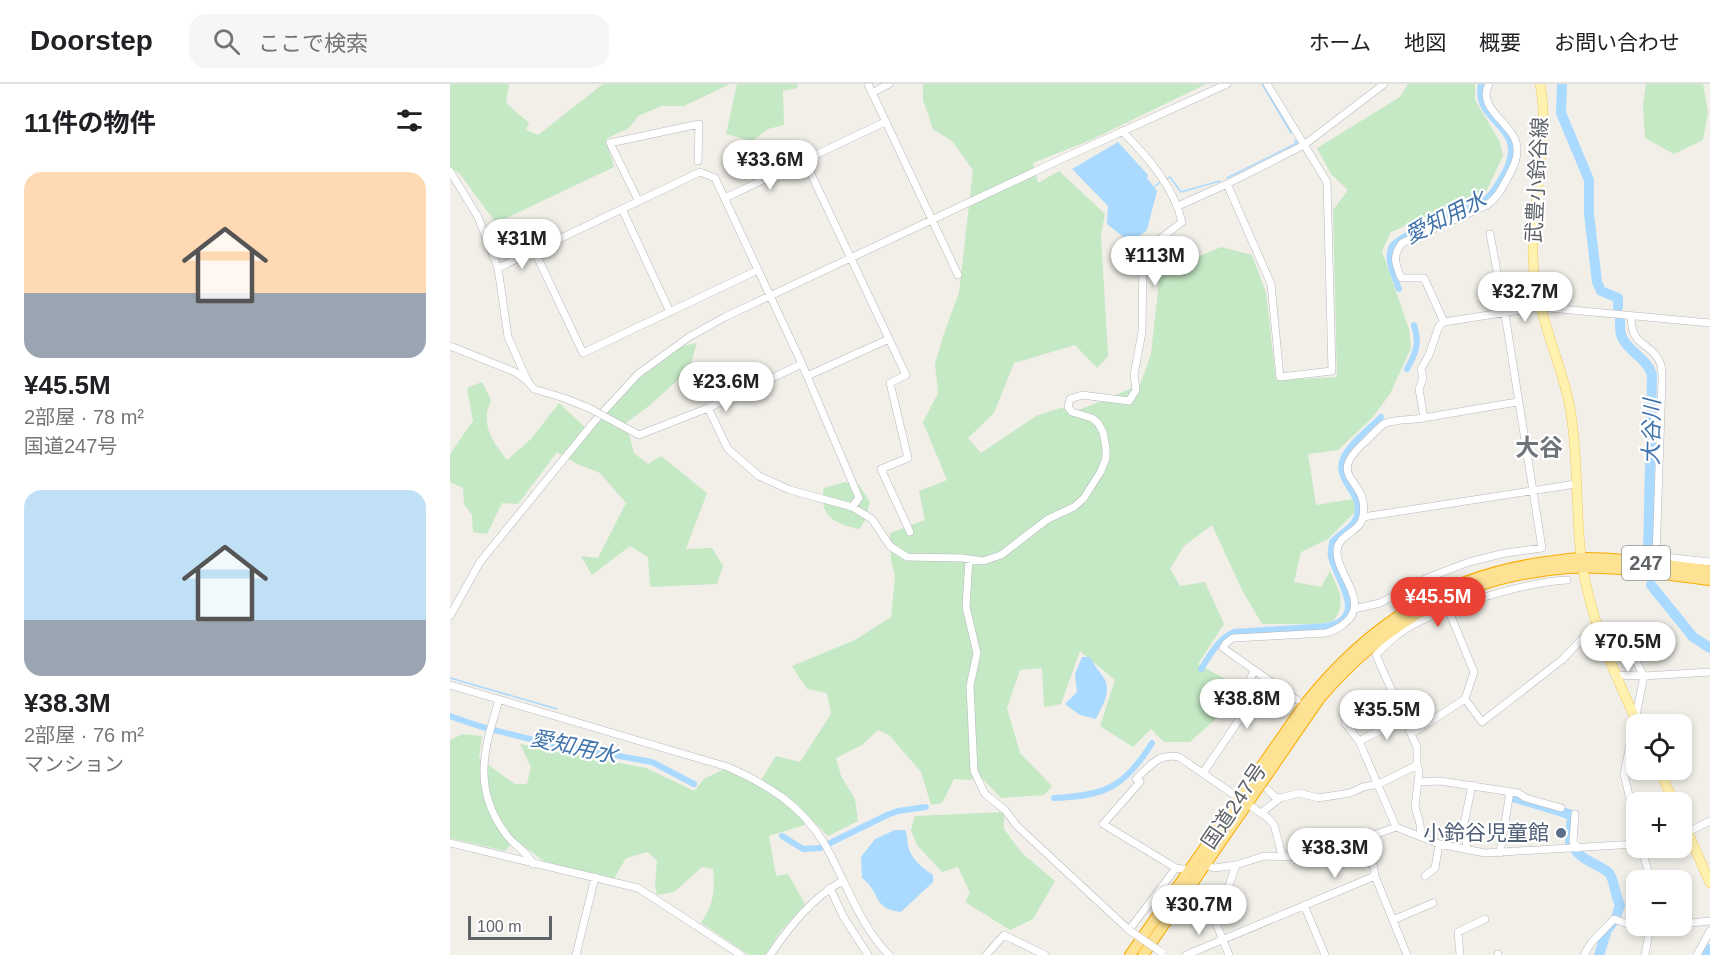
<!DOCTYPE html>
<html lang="ja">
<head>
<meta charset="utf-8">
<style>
  :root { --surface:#fff; --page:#f6f6f6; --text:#202124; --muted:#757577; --line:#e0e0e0; --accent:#ea4335 }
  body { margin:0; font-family:Helvetica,"Noto Sans JP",sans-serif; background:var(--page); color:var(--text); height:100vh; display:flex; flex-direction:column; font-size:22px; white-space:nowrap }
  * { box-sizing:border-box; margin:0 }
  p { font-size:20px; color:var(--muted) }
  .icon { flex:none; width:33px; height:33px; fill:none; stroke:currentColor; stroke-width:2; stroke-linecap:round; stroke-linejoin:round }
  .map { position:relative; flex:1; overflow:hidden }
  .side { display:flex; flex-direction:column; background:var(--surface); width:450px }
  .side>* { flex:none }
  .tools { position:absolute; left:1176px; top:630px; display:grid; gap:12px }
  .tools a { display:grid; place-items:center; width:66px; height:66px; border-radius:12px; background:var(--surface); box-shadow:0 3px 9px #0003; font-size:30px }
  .scale { position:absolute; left:18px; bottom:15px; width:84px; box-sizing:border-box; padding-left:6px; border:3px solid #5f6368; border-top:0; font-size:16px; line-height:21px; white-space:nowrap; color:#5f6368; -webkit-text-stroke:4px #fff; paint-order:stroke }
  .price { position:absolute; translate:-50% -51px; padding:0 14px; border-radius:21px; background:#fff; color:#222; font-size:20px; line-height:39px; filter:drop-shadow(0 2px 3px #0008) }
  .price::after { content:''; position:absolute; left:50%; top:36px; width:18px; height:14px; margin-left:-9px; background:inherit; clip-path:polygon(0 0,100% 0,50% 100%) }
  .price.active { background:var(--accent); color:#fff }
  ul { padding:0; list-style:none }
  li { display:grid; align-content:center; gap:12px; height:318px; padding:0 24px }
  li span { display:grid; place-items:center; height:186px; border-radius:18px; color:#555 }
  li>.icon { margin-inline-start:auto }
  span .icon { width:108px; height:108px; fill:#fffc; stroke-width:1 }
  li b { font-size:26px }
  h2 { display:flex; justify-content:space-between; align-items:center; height:72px; padding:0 24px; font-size:26px }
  header { display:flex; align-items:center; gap:36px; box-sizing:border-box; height:84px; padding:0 30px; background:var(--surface); border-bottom:2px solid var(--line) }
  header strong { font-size:28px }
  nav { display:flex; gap:33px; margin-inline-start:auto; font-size:21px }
  .search { width:420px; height:54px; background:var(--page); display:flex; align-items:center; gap:15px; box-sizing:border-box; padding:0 21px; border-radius:18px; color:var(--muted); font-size:22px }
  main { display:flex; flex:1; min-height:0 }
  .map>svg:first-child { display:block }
</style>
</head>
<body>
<header>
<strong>Doorstep</strong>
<div class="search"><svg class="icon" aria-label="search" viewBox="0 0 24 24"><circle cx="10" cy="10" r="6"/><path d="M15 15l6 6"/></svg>ここで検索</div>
<nav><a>ホーム</a><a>地図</a><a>概要</a><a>お問い合わせ</a></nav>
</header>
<main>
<section class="side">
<h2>11件の物件<svg class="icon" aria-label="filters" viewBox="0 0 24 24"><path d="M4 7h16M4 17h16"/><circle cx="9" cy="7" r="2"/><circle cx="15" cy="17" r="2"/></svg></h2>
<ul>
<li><span style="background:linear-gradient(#ffd9b3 65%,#9aa5b1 0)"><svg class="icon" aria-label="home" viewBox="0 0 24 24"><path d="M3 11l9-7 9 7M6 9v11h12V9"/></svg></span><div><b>¥45.5M</b><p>2部屋 · 78 m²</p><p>国道247号</p></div></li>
<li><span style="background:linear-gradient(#bfe0f5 70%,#9aa5b1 0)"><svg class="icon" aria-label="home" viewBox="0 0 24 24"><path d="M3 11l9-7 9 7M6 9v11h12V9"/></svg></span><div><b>¥38.3M</b><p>2部屋 · 76 m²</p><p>マンション</p></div></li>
</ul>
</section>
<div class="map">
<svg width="1260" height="871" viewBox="0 0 1260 871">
  <rect width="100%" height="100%" fill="#f1efe8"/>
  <!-- green -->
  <path fill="#c5e8c5" d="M0,0H59L56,19L79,39L76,46L88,51L153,0H280L234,22H212L188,32L179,44L156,55L164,83L46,139L10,90L0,83Z
    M287,0H348L347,4L333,7L334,41L318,45L302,57L276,50Z
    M473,0H756L643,55L583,79L588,99L609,87L655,130L651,150L658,272L647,284L625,261L564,279L544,329L518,354L531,369L586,332L610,324L629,326L690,301L701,270L710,189L771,163L802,171L816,209L826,296L887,293L883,126L898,106L881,90L867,64L950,13L958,0H1025V16L1050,58L1053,72L1036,108L941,148L932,167L959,245L961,264L940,310L922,334L888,366L858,370L866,421L903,415L906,427L878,455L851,468L844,498L871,503L880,487C888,506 898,518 883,537L870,540H812L792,506L762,441L734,462L720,485L730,502L755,498L774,540L748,580L775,595L770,631L740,658H714L701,645L683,663L650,642L665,596L630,567L611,620L594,623L592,584L570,586L557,624L570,669L602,702L594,711L551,714L530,692L519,696L504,695L492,719L481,721L471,688L439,651L428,646L412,661L386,674L391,692L405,715L408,737L378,752L364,738L319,752L326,792L338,790L355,820L331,847L315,871H299L251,839C264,819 265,808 263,785L252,783L224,808L207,811L205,801L207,776L197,768L176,774L164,795L98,780L65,756L55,767L0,754V656L13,650L32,652L29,674L65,700H77L81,683L70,660L196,684L244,707L254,695L274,685L308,701L326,672L350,678L381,630L377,609L357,605L342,582L405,556L441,533L445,492L441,476L440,449L475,436L469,407L497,396L473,338L488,309L485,280L493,252L509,209L523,86L502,57L483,45L473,16Z
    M1196,0H1253L1258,29L1253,56L1224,70L1195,54L1193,21Z
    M247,259L239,286L200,321L176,339L184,369L198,380L211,372L257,409L236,465L262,464L273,482L267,500L200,503L198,473L180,462L142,491L131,472L148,474L176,419L150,389L127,380L107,368L68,420L52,419L37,450L23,448L22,431L14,420L13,404L0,398V370L23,337L17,304L32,298L41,316C30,341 42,356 57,376L81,355L109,319L140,348L184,298L232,262Z
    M395,398L409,401L420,418L415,437L409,445C385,440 368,432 374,404Z
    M554,728V745L572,769L605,797L583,835L560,846L515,818L520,809L508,783L492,788L467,761L461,746L465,732Z"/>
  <!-- water -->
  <path fill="#aadaff" d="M668,58L698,91L697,94L707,107L697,146L681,159L657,140L658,122L622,85Z
    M632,573H640C643,580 654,593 656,598C660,611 651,624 646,635L630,631L615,620L627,608L625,590Z
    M445,746H455C459,754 456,758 459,765C462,776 474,785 483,791V798L451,828C422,825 431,808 412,794L411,773L425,755Z"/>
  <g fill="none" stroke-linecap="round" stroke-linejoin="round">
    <!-- stream -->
    <path stroke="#aadaff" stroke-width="1.5" d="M812,0L841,49
      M777,94L847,59L845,56
      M717,95L720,93L731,108L770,97
      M704,103L710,98
      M0,594L107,625"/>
    <!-- canal -->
    <path stroke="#aadaff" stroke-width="6" d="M949,205C945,193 936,177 941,164C945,151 1020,121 1036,115C1045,107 1049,98 1055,88C1079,40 1023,41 1031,0
      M957,285C966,269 970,259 964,241
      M751,585C760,571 769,554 784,548L876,542C920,534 885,494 881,473C880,469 881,463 882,458C888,451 901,444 905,436C918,411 883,398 893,375C898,361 920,344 931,333
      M0,632L32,643L92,658L202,678L244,700
      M604,714C655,712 675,703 702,659
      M332,752L353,765L370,764L437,731L448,727L476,723"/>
    <!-- river -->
    <path stroke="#aadaff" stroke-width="10" d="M1112,0L1111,29L1139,96V130L1147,198L1151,207L1168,214V223
      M1170,236C1170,241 1170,247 1171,251C1177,268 1197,273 1202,291L1198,470
      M1201,501L1243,553L1260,564
      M1063,713L1122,731L1120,760L1122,761
      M1126,767C1136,779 1149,780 1159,789C1164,794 1165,812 1170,821L1166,833
      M1149,871L1157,846L1163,838
      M1256,871L1260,865"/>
    <!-- minor casing -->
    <g stroke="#b5b8bc" stroke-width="8">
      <path id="minor" d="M418,0L508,191
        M422,9L439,0
        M355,77L456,291L440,299L458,374L431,385L460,448
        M0,87L28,133L48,184L58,253L78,298L84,305L114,314L139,324
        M777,100L821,200L830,293L882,287L877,98L817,0
        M275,114L435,38
        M188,116L160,59L249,40L248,77
        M728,122L777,100L854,61L934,0
        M172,125L220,228
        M84,166L133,269L308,186
        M48,184L250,88L265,94L352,280L409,414L402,423
        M1181,232C1181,265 1202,257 1211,281C1212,286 1212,292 1212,297L1206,472L1260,478
        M994,238L974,194H951C945,178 942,173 952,159L1037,121C1047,114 1051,106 1057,95C1062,85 1068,76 1067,64C1066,40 1025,25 1039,0
        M0,262L65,288L76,296
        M357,292L439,255
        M258,324L278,365L309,392L340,406L402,423L422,435L440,462L457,473L512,474L533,477L551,471L598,435L624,423L634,414L651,387L656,374V364L653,348L648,339L642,334L622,328L618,323L620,315L632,311L679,317L686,306L684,291L692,248L693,168L732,138C724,103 697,72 672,47
        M974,334L969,305L973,294L971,285L979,271L989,242L994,238L1090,223L1260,239
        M165,338L189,351L258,324L352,280
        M913,433L1126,400
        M519,475L516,523L527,569L520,602L524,687L535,710L555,726L567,742L679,846L726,784
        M904,525L930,519L977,494L1019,478L1055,469L1092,464L1055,230L1040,150
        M0,532L30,478L143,339L188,290L239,253L275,233L605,78L777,0
        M1164,591L1194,592L1260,588
        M0,601L278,683C318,701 350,720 374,759C396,797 408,839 439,871
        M946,615L895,639L909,657L946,743L989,760L1035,769L1186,760
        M1015,615L1032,638L1113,575L1132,555L1148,547L1158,551L1182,570L1194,592L1174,690L1186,741
        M49,616C34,665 22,703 55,749C63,761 76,766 83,780
        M847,616L773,564L776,559L783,554L876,549C885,546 892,543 899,535C917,514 886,489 887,467C887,451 911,448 913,432C920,393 872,396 916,357C922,352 929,342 936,339C947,335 962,336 973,334C1004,329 1036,323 1068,318
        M961,650L1015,615L1024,588L998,525
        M909,657L954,635
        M753,689L791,633L795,630L794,608L804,587
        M968,698L990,697L1068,709L1076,714L1111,724
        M818,706L824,712L830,714L849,709L868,714L900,709L913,703L929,700L967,681
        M811,729L830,714
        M1125,730L1123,758L1129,764
        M1238,748L1260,737
        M971,753L970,740L965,723L969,688L967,681V663L926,571C933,564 941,555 950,549C984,525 1075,498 1117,496
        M919,754L925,792L957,871
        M0,759L188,804L291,871
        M1192,764L1200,796
        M1017,766L1014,740L1022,701
        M1050,769L1060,708
        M756,781L764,784L786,781L814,772L848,773L888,764L946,743
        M740,786L726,784L653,740L690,698L686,695C700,682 708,669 729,673L818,734L824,741L832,771
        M975,792L985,784L989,760
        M380,804L393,832L418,871
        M854,821L875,871
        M943,836L983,819
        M1232,840L1260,837
        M1048,870V871
        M126,871L145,793
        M320,871C340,842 362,814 392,797
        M536,871L554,851L595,871
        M736,871L925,792
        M779,871L766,839L786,781
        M1010,871L1008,848L1035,835
        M1134,871L1141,859L1164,835L1200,848L1226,842
        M1195,871L1200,842
        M1247,871L1260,847"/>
    </g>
    <!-- major casing -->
    <g stroke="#f2c960" stroke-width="10">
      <path id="major" d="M1090,0C1101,57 1081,115 1083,173C1084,222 1107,267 1118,314C1129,366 1125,420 1131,473C1139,532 1163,587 1188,640
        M1209,686L1224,718
        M1232,735L1260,799"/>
    </g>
    <!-- highway casing -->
    <g stroke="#f9ab00" stroke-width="12">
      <path id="highway" d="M680,871L855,620C919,540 993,492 1096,478C1108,477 1120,474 1133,474C1175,474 1218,481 1260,487
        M693,871L870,614C937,536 1014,492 1118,484C1165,481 1214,491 1260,496"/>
    </g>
    <!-- minor -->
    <use href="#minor" stroke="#fff" stroke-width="7"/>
    <!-- major -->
    <use href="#major" stroke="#fff2af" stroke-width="9"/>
    <!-- highway -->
    <use href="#highway" stroke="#fde293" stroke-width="10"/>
    <!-- minor-bridge casing -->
    <g stroke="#b5b8bc" stroke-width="8" stroke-linecap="butt">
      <path id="minor-bridge" d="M139,324L165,338
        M679,846L711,868"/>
    </g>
    <!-- minor-bridge -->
    <use href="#minor-bridge" stroke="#fff" stroke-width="7"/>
  </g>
  <!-- markers -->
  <circle fill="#5c6f8a" stroke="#fff" stroke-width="2" cx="1111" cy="749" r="6"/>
  <g text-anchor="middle" stroke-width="4.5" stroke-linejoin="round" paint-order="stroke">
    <!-- shield labels -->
    <rect fill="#fff" stroke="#8f9295" stroke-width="1.5" x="1172" y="462" width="48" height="34" rx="4.5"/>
    <g font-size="20" font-weight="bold" fill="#5f6368">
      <text x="1196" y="486">247</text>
    </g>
    <!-- street labels -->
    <g font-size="21" fill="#5f6368" stroke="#fff">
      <text transform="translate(1087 96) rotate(-87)" y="7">武豊小鈴谷線</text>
      <text transform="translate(784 722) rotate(-56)" y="7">国道247号</text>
    </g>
    <!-- service labels -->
    <g font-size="21" fill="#4e5e75" stroke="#fff" text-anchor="end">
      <text x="1099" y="756">小鈴谷児童館</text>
    </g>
    <!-- water labels -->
    <g font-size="22" font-style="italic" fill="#4174aa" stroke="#fff">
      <text transform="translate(995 133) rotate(-27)" y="8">愛知用水</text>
      <text transform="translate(1201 348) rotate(-89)" y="8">大谷川</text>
      <text transform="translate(124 662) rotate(12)" y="8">愛知用水</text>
    </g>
    <!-- quarter labels -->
    <g font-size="24" font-weight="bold" fill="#70757a" stroke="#fff">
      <text x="1089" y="372">大谷</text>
    </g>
  </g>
</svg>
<div class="tools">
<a><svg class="icon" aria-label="locate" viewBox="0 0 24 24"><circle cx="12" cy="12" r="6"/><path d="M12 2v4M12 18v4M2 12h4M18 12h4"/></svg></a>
<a>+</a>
<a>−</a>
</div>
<div class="scale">100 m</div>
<b class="price" style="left:320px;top:107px">¥33.6M</b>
<b class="price" style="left:72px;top:186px">¥31M</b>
<b class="price" style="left:705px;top:203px">¥113M</b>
<b class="price" style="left:1075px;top:239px">¥32.7M</b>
<b class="price" style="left:276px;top:329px">¥23.6M</b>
<b class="price active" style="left:988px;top:544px">¥45.5M</b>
<b class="price" style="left:1178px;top:589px">¥70.5M</b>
<b class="price" style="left:797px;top:646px">¥38.8M</b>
<b class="price" style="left:937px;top:657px">¥35.5M</b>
<b class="price" style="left:885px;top:795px">¥38.3M</b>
<b class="price" style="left:749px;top:852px">¥30.7M</b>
</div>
</main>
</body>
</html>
